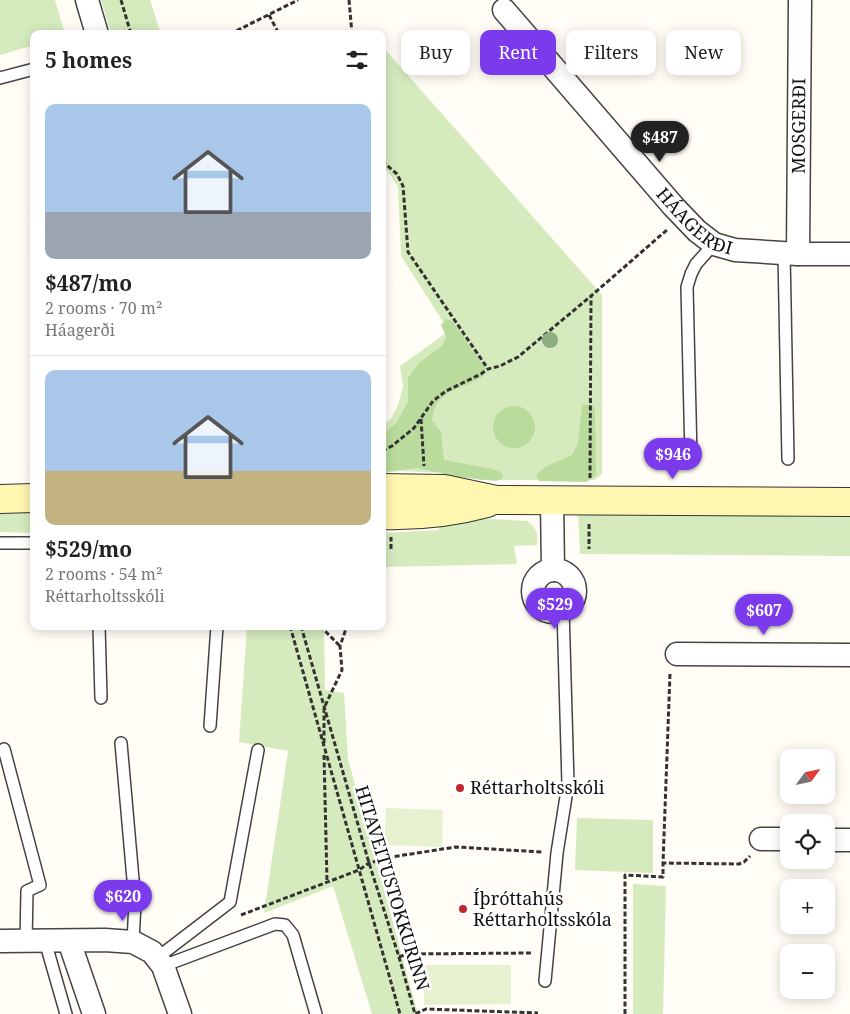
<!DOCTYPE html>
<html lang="en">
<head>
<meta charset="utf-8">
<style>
  :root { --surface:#fff; --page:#f6f6f6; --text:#222; --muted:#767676; --line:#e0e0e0; --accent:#7c3aed }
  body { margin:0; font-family:"Noto Serif",serif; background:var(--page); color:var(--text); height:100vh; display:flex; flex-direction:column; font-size:19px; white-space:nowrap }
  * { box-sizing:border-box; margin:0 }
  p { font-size:16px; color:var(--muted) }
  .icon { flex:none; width:28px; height:28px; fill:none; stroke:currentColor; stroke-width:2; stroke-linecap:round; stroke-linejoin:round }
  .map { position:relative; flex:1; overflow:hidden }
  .details { position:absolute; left:30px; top:30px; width:356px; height:600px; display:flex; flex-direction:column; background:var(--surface); border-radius:10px; box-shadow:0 2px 12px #0003 }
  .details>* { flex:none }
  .hud { position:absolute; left:401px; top:30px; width:374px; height:45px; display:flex; gap:10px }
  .needle { width:32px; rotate:57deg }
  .tools { position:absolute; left:780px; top:749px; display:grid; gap:10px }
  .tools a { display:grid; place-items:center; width:55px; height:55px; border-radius:10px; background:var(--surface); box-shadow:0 2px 12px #0003; font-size:25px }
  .price { position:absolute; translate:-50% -42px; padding:0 11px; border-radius:18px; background:var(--accent); color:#fff; font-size:16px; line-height:32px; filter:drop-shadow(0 1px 2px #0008) }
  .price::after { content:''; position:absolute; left:50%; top:30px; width:15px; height:11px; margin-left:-8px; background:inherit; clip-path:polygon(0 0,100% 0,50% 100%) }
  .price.active { background:#222; color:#fff }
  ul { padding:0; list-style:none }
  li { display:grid; align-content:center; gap:10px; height:265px; padding:0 15px }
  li+li { border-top:1px solid var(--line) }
  li span { display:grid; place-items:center; height:155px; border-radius:10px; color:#555 }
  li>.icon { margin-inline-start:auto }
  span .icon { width:90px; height:90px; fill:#fffc; stroke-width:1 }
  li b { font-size:21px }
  h2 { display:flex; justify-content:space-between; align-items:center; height:60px; padding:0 15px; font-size:21px }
  .tag { padding:0 18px; border-radius:10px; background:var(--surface); box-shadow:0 2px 12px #0003; font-size:18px; line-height:45px }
  .tag.active { background:var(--accent); color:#fff }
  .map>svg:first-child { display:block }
</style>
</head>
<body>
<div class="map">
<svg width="850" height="1014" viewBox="0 0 850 1014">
  <rect width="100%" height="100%" fill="#fffdf5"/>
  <!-- green -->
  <path fill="#d5ebbd" d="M0,0H55L65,34H34V45L0,55Z
    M101,0H150L161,34H113L109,27Z
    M382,46L602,295V474L594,480H480L451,473L400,471L383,473V425L391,419L398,405L403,387L400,366L449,331L401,256L398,187L389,173L383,167Z
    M0,508L34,509V533L0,532Z
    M578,513L850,517V556L580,554Z
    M439,516L527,521C537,529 538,532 537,545L514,546L517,564L383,567V533L439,530Z
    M247,626H324L325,690L344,693L348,759L418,1014H372L333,886L264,913L288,751L239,742Z
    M577,818L653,820V873L575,870Z
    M633,884L666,886L663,1014H633Z"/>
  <!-- forest -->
  <path fill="#b9dc9c" d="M446,319L452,321L485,368L484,375C464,391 435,387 432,421L441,432L444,460L493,469L502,473L503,478L496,481L458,477L418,468L383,472V435L396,423L408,402V378L420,362L443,345L446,336L441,325Z
    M591,404L595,409L596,475L587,482L539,481L536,475L545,467L572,455L578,444L582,405Z
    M493 427a21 21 0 1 1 42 0a21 21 0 1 1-42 0Z"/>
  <!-- pitch -->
  <path fill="#e6f2cf" d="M386,808L443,810L442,847L384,845Z
    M424,965H511V1004L424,1005Z"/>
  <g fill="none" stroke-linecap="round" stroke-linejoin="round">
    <!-- lane casing -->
    <g stroke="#444" stroke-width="14">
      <path id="lane" d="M0,78L34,69
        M784,253L788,459
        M691,457L687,287L691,274L696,264L714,244
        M0,543H34
        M99,626L101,698
        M210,726L217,626
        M121,743L135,902L133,942
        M4,749L40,885L27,891L26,941
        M45,941L66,1014
        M157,958L230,902L258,750
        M163,966L275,924L285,925L293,935L316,1014
        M545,981L557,853L568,784L563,609"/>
    </g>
    <!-- street casing -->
    <g stroke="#444" stroke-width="25">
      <g id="street">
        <path d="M87,0L97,34"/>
        <path id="s1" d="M504,10L674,207L697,231L714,244L735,250L798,254H850"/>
        <path id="s2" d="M798,254L800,0"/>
        <path d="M552,500L553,570"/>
        <circle cx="554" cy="591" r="21"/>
        <path d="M677,654L850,655"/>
        <path d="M761,839H789"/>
        <path d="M826,840H850"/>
        <path d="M0,941L105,940L133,942L152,952L163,966L180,1014"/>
        <path d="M69,941L94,1014"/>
      </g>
    </g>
    <!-- secondary casing -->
    <g stroke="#333" stroke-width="30">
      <path id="secondary" d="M382,488L444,489L496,500L850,502
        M0,499L34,498
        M382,515C416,516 454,512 487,503"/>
    </g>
    <!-- path -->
    <path stroke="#333" stroke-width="3" stroke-dasharray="5 2.5" stroke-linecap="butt" d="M121,0L131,34
      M349,0L352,34
      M269,15L279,34
      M230,34L298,0
      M382,161L397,174L403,186L408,252L488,369
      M421,419L424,466
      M382,451L392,446L414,428L433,401L446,391L481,374L488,369L500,366L518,357L591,296
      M590,478L591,296L668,229
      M589,524V549
      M391,549V537
      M290,626L400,1014
      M301,626L369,863L399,957L415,1014L426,1009L538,1013
      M320,626L340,646
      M670,674L663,863L739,864L744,862L750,856
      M324,743V708L342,670L340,646L347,626
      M324,755L327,881
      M241,915L359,870L369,863L391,857L456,847L542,852
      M399,957L407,954L533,953
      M625,1014V875L663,877V863"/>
    <!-- lane -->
    <use href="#lane" stroke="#fff" stroke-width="11"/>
    <!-- street -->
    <use href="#street" stroke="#fff" stroke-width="22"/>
    <!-- secondary -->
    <use href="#secondary" stroke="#fff6b0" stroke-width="28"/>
  </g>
  <!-- trees -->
  <circle fill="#8dad7f" cx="550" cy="340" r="8"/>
  <!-- markers -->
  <g fill="#c4262e" stroke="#fff" stroke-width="2">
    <circle cx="460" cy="788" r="5"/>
    <circle cx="463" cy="909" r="5"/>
  </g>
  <g text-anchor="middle" stroke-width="5" stroke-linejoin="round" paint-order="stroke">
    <!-- street labels -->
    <g font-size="18" fill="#111" stroke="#fff">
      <text dy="6" stroke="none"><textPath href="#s2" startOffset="128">MOSGERÐI</textPath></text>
      <text dy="6" stroke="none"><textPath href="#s1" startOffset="286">HÁAGERÐI</textPath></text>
      <text transform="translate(392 888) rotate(73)" y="6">HITAVEITUSTOKKURINN</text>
    </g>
    <!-- poi labels -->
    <g font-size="18" fill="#111" stroke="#fff" text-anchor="start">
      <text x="470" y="794">Réttarholtsskóli</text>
      <text x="473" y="905">Íþróttahús<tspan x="473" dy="21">Réttarholtsskóla</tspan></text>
    </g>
  </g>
</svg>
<div class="tools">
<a><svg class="needle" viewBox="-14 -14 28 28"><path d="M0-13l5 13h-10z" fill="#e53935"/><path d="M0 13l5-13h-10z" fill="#767676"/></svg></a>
<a><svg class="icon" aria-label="locate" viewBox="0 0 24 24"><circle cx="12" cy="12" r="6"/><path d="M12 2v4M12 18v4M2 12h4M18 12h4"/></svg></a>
<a>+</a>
<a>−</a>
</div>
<b class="price active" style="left:660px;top:163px">$487</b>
<b class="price" style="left:673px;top:480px">$946</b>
<b class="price" style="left:555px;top:630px">$529</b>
<b class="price" style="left:764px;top:636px">$607</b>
<b class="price" style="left:123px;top:922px">$620</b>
<div class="hud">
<a class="tag">Buy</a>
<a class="tag active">Rent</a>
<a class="tag">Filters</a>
<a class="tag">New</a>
</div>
<section class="details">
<h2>5 homes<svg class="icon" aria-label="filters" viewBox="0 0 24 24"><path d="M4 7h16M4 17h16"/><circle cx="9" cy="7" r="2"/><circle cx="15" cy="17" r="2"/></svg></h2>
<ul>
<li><span style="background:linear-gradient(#a9c7e8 70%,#9aa5b1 0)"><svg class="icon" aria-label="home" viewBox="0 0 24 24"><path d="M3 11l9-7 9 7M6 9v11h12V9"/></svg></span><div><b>$487/mo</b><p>2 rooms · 70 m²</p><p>Háagerði</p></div></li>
<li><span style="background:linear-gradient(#a9c7e8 65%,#c2b280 0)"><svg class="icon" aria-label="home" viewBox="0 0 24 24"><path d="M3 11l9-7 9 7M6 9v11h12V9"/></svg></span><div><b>$529/mo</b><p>2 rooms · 54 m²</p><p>Réttarholtsskóli</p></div></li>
</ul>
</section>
</div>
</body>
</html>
